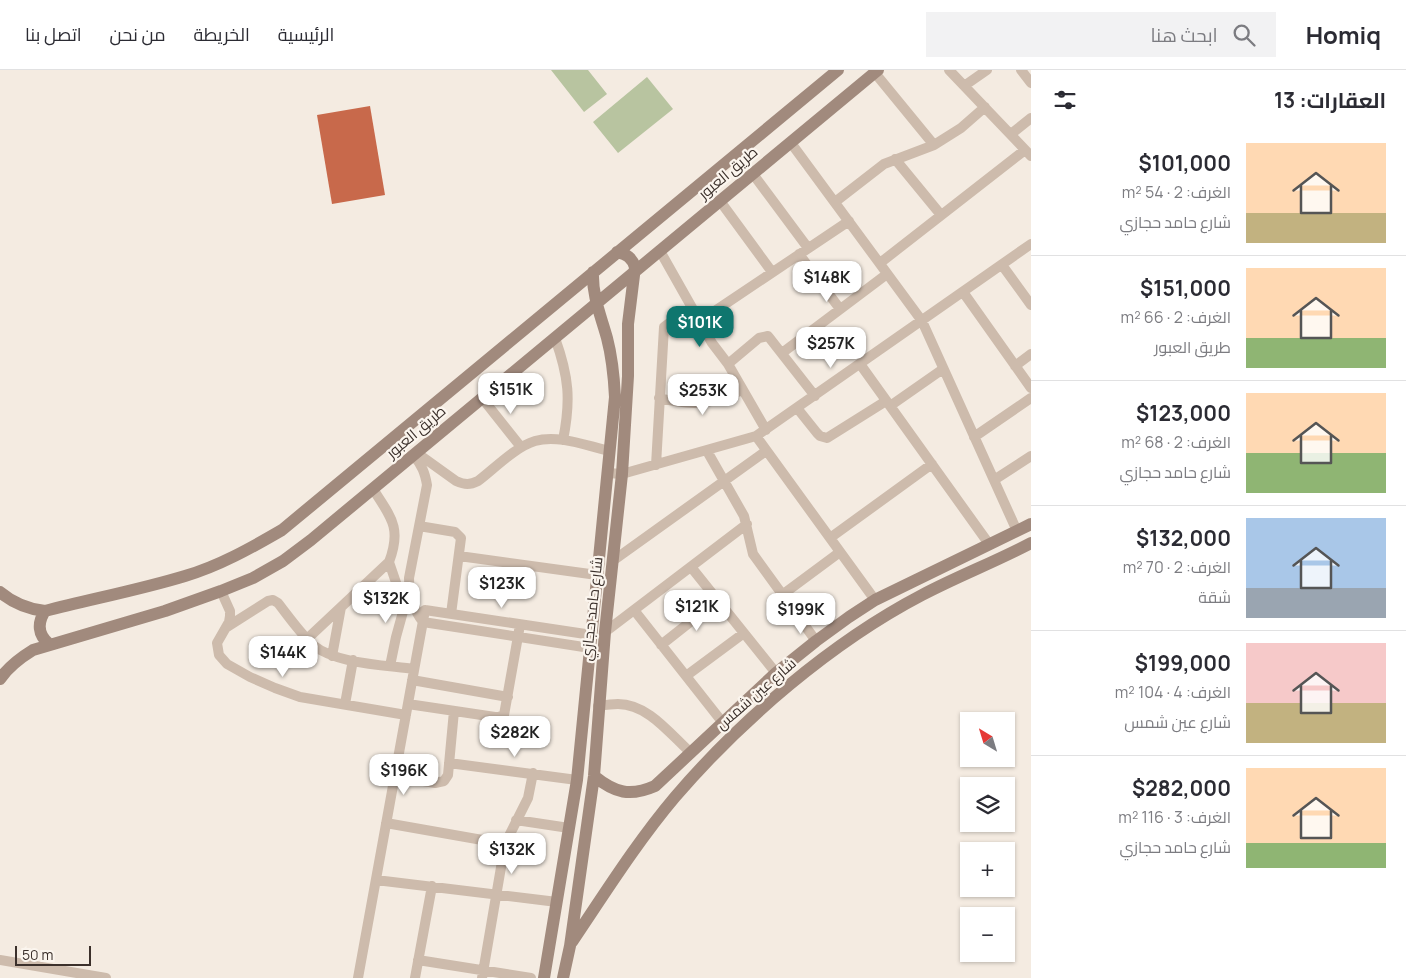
<!DOCTYPE html>
<html lang="ar">
<head>
<meta charset="utf-8">
<style>
  :root { --surface:#fff; --page:#f2f2f3; --text:#2b2b33; --muted:#7c7c81; --line:#e1e1e2; --accent:#0f766e }
  body { margin:0; font-family:Manrope,Cairo,sans-serif; background:var(--page); color:var(--text); direction:rtl; height:100vh; display:flex; flex-direction:column; font-size:19px; white-space:nowrap }
  * { box-sizing:border-box; margin:0 }
  p { font-size:16px; color:var(--muted) }
  .icon { flex:none; width:28px; height:28px; fill:none; stroke:currentColor; stroke-width:2; stroke-linecap:round; stroke-linejoin:round }
  .map { position:relative; flex:1; overflow:hidden; direction:ltr }
  .side { display:flex; flex-direction:column; background:var(--surface); width:375px }
  .side>* { flex:none }
  .needle { width:32px; rotate:322deg }
  .fabs { position:absolute; left:960px; top:642px; display:grid; gap:10px }
  .fabs a { display:grid; place-items:center; width:55px; height:55px; border-radius:0px; background:var(--surface); box-shadow:0 1px 4px #0004; font-size:25px }
  .scale { position:absolute; left:15px; bottom:12px; width:76px; box-sizing:border-box; padding-left:5px; border:2px solid #3b302b; border-top:0; font-size:14px; line-height:18px; white-space:nowrap; color:#3b302b; -webkit-text-stroke:4px #fbf5ee; paint-order:stroke }
  .price { position:absolute; translate:-50% -42px; padding:0 11px; border-radius:10px; background:#fff; color:#222; font-size:16px; line-height:32px; filter:drop-shadow(0 1px 2px #0008) }
  .price::after { content:''; position:absolute; left:50%; top:30px; width:15px; height:11px; margin-left:-8px; background:inherit; clip-path:polygon(0 0,100% 0,50% 100%) }
  .price.on { background:var(--accent); color:#fff }
  ul { padding:0; list-style:none }
  li { display:flex; align-items:center; gap:15px; height:125px; padding:0 20px }
  li+li { border-top:1px solid var(--line) }
  li span { display:grid; place-items:center; flex:none; width:140px; height:100px; border-radius:0px; color:#555 }
  li>.icon { margin-inline-start:auto }
  span .icon { width:60px; height:60px; fill:#fffc; stroke-width:1 }
  li b { font-size:21px }
  h2 { display:flex; justify-content:space-between; align-items:center; height:60px; padding:0 20px; font-size:21px }
  header { display:flex; align-items:center; gap:30px; box-sizing:border-box; height:70px; padding:0 25px; background:var(--surface); border-bottom:1px solid var(--line) }
  header strong { font-size:24px }
  nav { display:flex; gap:28px; margin-inline-start:auto; font-size:18px }
  .search { width:350px; height:45px; background:var(--page); display:flex; align-items:center; gap:12px; box-sizing:border-box; padding:0 18px; border-radius:0px; color:var(--muted); font-size:19px }
  main { display:flex; flex:1; min-height:0 }
  .map>svg:first-child { display:block }
</style>
</head>
<body>
<header>
<strong>Homiq</strong>
<div class="search"><svg class="icon" aria-label="search" viewBox="0 0 24 24"><circle cx="10" cy="10" r="6"/><path d="M15 15l6 6"/></svg>ابحث هنا</div>
<nav><a>الرئيسية</a><a>الخريطة</a><a>من نحن</a><a>اتصل بنا</a></nav>
</header>
<main>
<section class="side">
<h2>العقارات: 13<svg class="icon" aria-label="filters" viewBox="0 0 24 24"><path d="M4 7h16M4 17h16"/><circle cx="9" cy="7" r="2"/><circle cx="15" cy="17" r="2"/></svg></h2>
<ul>
<li><span style="background:linear-gradient(#ffd9b3 70%,#c2b280 0)"><svg class="icon" aria-label="home" viewBox="0 0 24 24"><path d="M3 11l9-7 9 7M6 9v11h12V9"/></svg></span><div><b>$101,000</b><p>الغرف: 2 · 54 m²</p><p>شارع حامد حجازي</p></div></li>
<li><span style="background:linear-gradient(#ffd9b3 70%,#8fb573 0)"><svg class="icon" aria-label="home" viewBox="0 0 24 24"><path d="M3 11l9-7 9 7M6 9v11h12V9"/></svg></span><div><b>$151,000</b><p>الغرف: 2 · 66 m²</p><p>طريق العبور</p></div></li>
<li><span style="background:linear-gradient(#ffd9b3 60%,#8fb573 0)"><svg class="icon" aria-label="home" viewBox="0 0 24 24"><path d="M3 11l9-7 9 7M6 9v11h12V9"/></svg></span><div><b>$123,000</b><p>الغرف: 2 · 68 m²</p><p>شارع حامد حجازي</p></div></li>
<li><span style="background:linear-gradient(#a9c7e8 70%,#9aa5b1 0)"><svg class="icon" aria-label="home" viewBox="0 0 24 24"><path d="M3 11l9-7 9 7M6 9v11h12V9"/></svg></span><div><b>$132,000</b><p>الغرف: 2 · 70 m²</p><p>شقة</p></div></li>
<li><span style="background:linear-gradient(#f6c9c9 60%,#c2b280 0)"><svg class="icon" aria-label="home" viewBox="0 0 24 24"><path d="M3 11l9-7 9 7M6 9v11h12V9"/></svg></span><div><b>$199,000</b><p>الغرف: 4 · 104 m²</p><p>شارع عين شمس</p></div></li>
<li><span style="background:linear-gradient(#ffd9b3 75%,#8fb573 0)"><svg class="icon" aria-label="home" viewBox="0 0 24 24"><path d="M3 11l9-7 9 7M6 9v11h12V9"/></svg></span><div><b>$282,000</b><p>الغرف: 3 · 116 m²</p><p>شارع حامد حجازي</p></div></li>
</ul>
</section>
<div class="map">
<svg width="1031" height="908" viewBox="0 0 1031 908">
  <rect width="100%" height="100%" fill="#f4ebe1"/>
  <!-- green -->
  <path fill="#b8c4a0" d="M551,0H588L607,24L584,42Z
    M647,7L673,39L618,83L593,52Z"/>
  <!-- building -->
  <path fill="#c8694b" d="M370,36L385,125L332,134L317,45Z"/>
  <g fill="none" stroke-linecap="round" stroke-linejoin="round">
    <!-- street -->
    <path stroke="#cdbbac" stroke-width="10" d="M949,0L1031,86
      M1021,0L1031,13
      M875,3L934,75
      M964,16L987,0
      M1011,64L1031,48
      M791,73L922,251L1017,461
      M895,89L941,145
      M753,104L808,178
      M720,131L772,202
      M835,132L884,94L934,75L961,58L985,37
      M660,181L712,273L728,294L766,360
      M799,184L840,239
      M880,193L1025,80
      M1002,195L1031,235
      M963,222L1031,318
      M555,268C569,307 571,330 563,370
      M782,283L887,204
      M728,294L759,268L768,266L815,326
      M860,294L989,474
      M1015,296L1031,284
      M482,328L521,377
      M659,328C692,336 711,335 742,320
      M890,336L943,299
      M797,338L817,363L820,366L827,368L886,331
      M756,366L875,530
      M974,367L1031,328
      M707,381L744,446L753,484L816,571
      M417,383L456,411C465,415 470,415 478,411C494,399 515,377 535,371C558,364 587,376 610,381
      M413,385C422,395 425,403 427,415L409,508C409,524 413,539 423,552L590,578
      M656,395L664,257L672,251H700L849,151
      M608,403L622,404L756,366L1031,174
      M994,410L1031,386
      M419,456L455,462L461,468L451,544
      M830,468L932,394
      M459,486L597,505
      M614,490L766,381
      M389,492L404,536
      M691,497L776,603
      M221,521L230,541V546L229,552L217,573L219,585L227,594L250,607L275,618L300,627L406,645
      M782,525L840,482
      M634,540L723,653
      M421,543L425,540L592,565
      M227,557L268,531L273,530L278,533C289,547 300,563 313,575C336,594 385,595 414,599
      M605,562L747,454
      M307,569L389,492C402,458 391,447 373,419
      M661,575L718,530
      M332,586L341,537
      M390,596L396,567L409,520
      M686,606L744,563
      M412,610L508,627
      M345,634L353,590
      M408,634L495,647H499L504,645L520,555
      M598,636C605,635 612,634 618,634C648,634 670,664 691,683
      M449,693L577,710
      M395,706L435,713L444,711L448,705L454,641
      M516,750L569,758
      M386,753L505,774
      M376,810L557,832
      M0,890L106,908
      M418,890L531,908
      M358,908L425,540
      M415,908L432,816
      M482,908L505,774L528,728L533,703"/>
    <!-- secondary -->
    <path stroke="#a18a7d" stroke-width="12" d="M0,522C13,533 28,539 45,541C91,529 139,520 185,506C219,496 251,478 282,460L838,0
      M45,541C37,553 38,565 49,574
      M0,609C9,596 20,588 33,580L165,541L221,521L253,508L283,491L311,470L878,0
      M594,706C615,723 630,727 655,716L776,603L816,571L849,547L875,530L1031,454
      M572,872C605,823 637,772 675,727C741,650 832,572 922,525C958,506 995,492 1031,473
      M544,908L577,710L615,327C614,307 612,287 607,268C601,246 592,226 593,202
      M563,908L570,876L594,706L605,562L622,404L628,306V254L635,197C632,188 627,184 617,182"/>
  </g>
  <g text-anchor="middle" stroke-width="4.5" stroke-linejoin="round" paint-order="stroke">
    <!-- street labels -->
    <g font-size="15" fill="#3b302b" stroke="#fbf5ee">
      <text transform="translate(728 103) rotate(-40)" y="5">طريق العبور</text>
      <text transform="translate(416 362) rotate(-40)" y="5">طريق العبور</text>
      <text transform="translate(592 539) rotate(-84)" y="5">شارع حامد حجازي</text>
      <text transform="translate(756 624) rotate(-41)" y="5">شارع عين شمس</text>
    </g>
  </g>
</svg>
<div class="fabs">
<a><svg class="needle" viewBox="-14 -14 28 28"><path d="M0-13l5 13h-10z" fill="#e53935"/><path d="M0 13l5-13h-10z" fill="#7c7c81"/></svg></a>
<a><svg class="icon" aria-label="layers" viewBox="0 0 24 24"><path d="M12 4l9 5-9 5-9-5zM3 14l9 5 9-5"/></svg></a>
<a>+</a>
<a>−</a>
</div>
<div class="scale">50 m</div>
<b class="price" style="left:827px;top:233px">$148K</b>
<b class="price on" style="left:700px;top:278px">$101K</b>
<b class="price" style="left:831px;top:299px">$257K</b>
<b class="price" style="left:511px;top:345px">$151K</b>
<b class="price" style="left:703px;top:346px">$253K</b>
<b class="price" style="left:502px;top:539px">$123K</b>
<b class="price" style="left:386px;top:554px">$132K</b>
<b class="price" style="left:697px;top:562px">$121K</b>
<b class="price" style="left:801px;top:565px">$199K</b>
<b class="price" style="left:283px;top:608px">$144K</b>
<b class="price" style="left:515px;top:688px">$282K</b>
<b class="price" style="left:404px;top:726px">$196K</b>
<b class="price" style="left:512px;top:805px">$132K</b>
</div>
</main>
</body>
</html>
